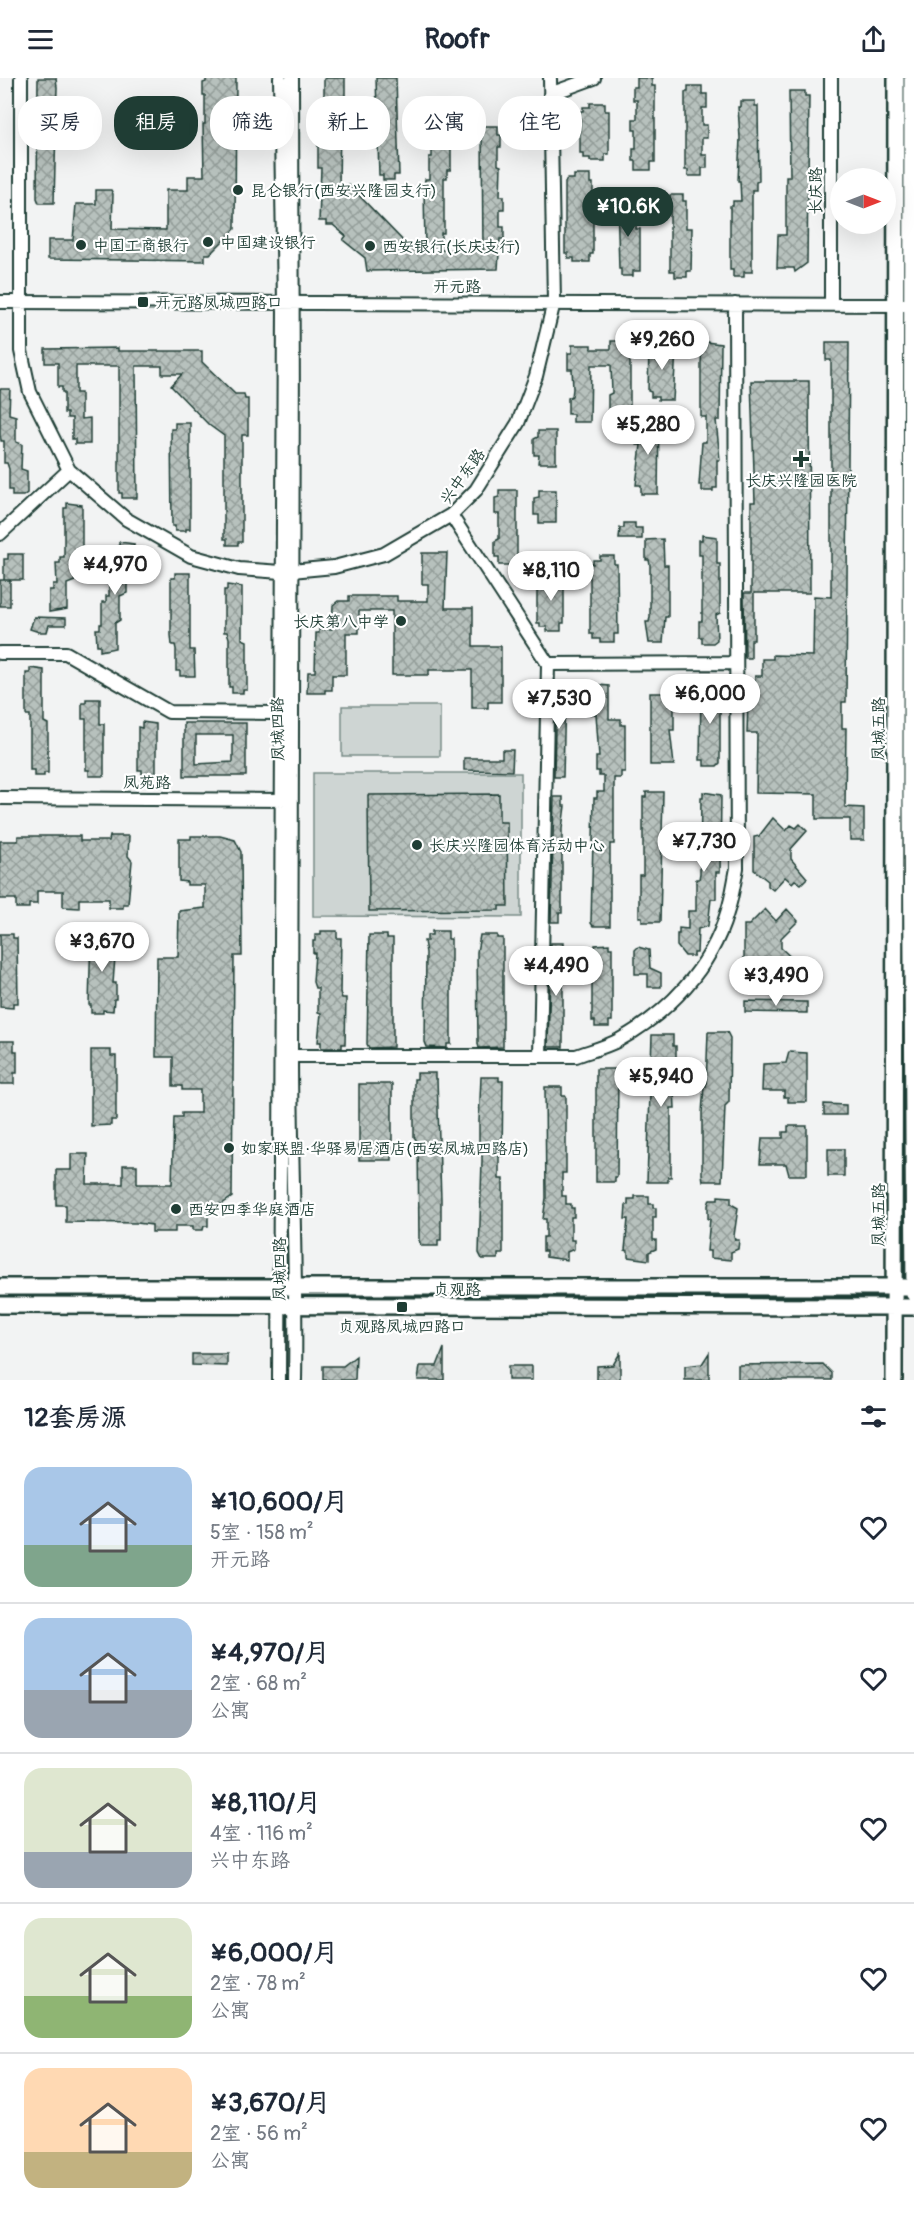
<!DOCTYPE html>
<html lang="zh">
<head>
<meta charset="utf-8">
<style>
  :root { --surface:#fff; --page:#f6f6f7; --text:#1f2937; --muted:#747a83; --line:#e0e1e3; --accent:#1f3d34 }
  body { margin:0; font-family:Pangolin,"LXGW WenKai TC",sans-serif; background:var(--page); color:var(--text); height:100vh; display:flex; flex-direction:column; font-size:22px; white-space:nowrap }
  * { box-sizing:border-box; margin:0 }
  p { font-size:20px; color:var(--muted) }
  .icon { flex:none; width:33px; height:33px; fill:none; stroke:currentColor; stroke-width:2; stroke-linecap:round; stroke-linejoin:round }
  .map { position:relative; height:1302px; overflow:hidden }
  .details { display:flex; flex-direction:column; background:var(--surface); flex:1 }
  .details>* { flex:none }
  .banner { position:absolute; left:18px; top:18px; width:600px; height:54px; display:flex; gap:12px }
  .needle { width:39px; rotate:90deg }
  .buttons { position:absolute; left:830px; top:90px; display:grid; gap:12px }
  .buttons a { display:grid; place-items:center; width:66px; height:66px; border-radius:50%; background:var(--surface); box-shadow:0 6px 24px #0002; font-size:30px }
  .price { position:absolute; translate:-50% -51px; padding:0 14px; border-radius:21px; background:#fff; color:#222; font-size:20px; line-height:39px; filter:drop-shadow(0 2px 3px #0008) }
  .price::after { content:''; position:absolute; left:50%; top:36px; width:18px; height:14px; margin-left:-9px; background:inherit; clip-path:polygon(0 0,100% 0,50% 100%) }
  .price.current { background:var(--accent); color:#fff }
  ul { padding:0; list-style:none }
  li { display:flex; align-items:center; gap:18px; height:150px; padding:0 24px }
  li+li { border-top:2px solid var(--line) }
  li span { display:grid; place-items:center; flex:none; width:168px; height:120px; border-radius:18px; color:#555 }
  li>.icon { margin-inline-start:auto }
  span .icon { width:72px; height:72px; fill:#fffc; stroke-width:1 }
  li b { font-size:26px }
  h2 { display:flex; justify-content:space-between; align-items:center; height:72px; padding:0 24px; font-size:26px }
  .chip { padding:0 21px; border-radius:24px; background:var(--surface); box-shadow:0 6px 24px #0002; font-size:21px; line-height:54px }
  .chip.current { background:var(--accent); color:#fff }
  header { display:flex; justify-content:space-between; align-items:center; height:78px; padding:0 24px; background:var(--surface); font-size:27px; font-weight:800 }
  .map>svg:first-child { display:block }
</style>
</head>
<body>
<header><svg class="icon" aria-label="menu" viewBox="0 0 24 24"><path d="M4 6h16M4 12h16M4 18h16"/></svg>Roofr<svg class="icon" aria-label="share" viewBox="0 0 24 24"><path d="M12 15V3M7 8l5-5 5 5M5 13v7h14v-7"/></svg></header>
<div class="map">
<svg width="914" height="1302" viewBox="0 0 914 1302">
  <defs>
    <pattern id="building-cross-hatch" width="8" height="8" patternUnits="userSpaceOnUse" patternTransform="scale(1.5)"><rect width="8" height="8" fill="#b7c1bd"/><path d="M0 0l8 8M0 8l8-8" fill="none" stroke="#949e9a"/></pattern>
  </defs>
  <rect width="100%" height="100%" fill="#f2f3f3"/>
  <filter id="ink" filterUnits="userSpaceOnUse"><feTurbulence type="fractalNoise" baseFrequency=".0167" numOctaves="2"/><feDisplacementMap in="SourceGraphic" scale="12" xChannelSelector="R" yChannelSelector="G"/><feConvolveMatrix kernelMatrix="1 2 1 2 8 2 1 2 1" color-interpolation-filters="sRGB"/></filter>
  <g filter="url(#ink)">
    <!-- pitch -->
    <path fill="#ced5d3" stroke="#768984" stroke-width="1.5" d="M342,628H440V678H342Z
      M313,695H521V839L313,838Z"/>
    <!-- building -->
    <path fill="url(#building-cross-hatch)" stroke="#1f3d34" stroke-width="1.5" fill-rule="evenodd" d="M38,0H56L57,9L54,125H39L37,120Z
      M206,0H236L235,151L210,176H205V183L48,181V162H73L76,126H96V112H111L113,116L112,151L166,152V112H188V98H204L203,46H205V17H203V5L206,4Z
      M327,0H345V42H340L339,110L349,107L411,171H425L424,110L425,101H429V79H432V60H429L432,39H448V46H451V92H447V100H444V155H441V172H483L482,55L483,48H498V57H501V69H498V87L501,88L500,118H504V131H500V149H504V161H500L498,191L367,193L365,180L343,162L346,158L333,147H326V143H319L321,90H318V53H321V46H324V1Z
      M376,0H396L399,97H394V102H383V97H379Z
      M637,0H652V8H655V84H651V92H636V83H633V71H636V52H633V41H637V22H633V9H637Z
      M688,8H702V16H707V30H702V47H707V60H702V77H707V90H702V98H688V92H685V14H688Z
      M789,13H805V18H809L807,185L795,194L794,190H777L778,157H786V99H790Z
      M740,23H755V28H758L759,103L756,104V112H752V194H744V199H733V192H730V128H733V123H741L740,103H738L740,60L738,29H740Z
      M590,25H605V33H609V76H605V83H590V80H583V75H580V33H583V29H590Z
      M574,97H590V105H593V176H590V184H574V180H568V175H565V105L567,101H574Z
      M670,117H683V123H686V150H692L691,193H687V199H675V193H670Z
      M617,120H629V125H637L636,151H640V193H633V198H621V191H619Z
      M611,263H630V341H612V333H608V317L612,315L611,287H591L590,344H573V336H568V320L572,318L573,311L572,291H568V275H572V267H591V271H611Z
      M659,264H674V272H676L673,322H658V319H651V314L648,313L649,271H652V267L658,268Z
      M706,264L721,266L720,342H716L720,382H717V410H713V413H702V407H699L702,364H706V339H701V285L702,269H706Z
      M826,264H849L846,624H842V650H846L845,729L864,730V762H850V741H816V716L756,715L757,655H747L748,622H754L755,598H762V581H773V577L813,578L814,518L831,519V282H826Z
      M118,270V273H202V284L235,316H244L245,321H248V357H242V464H238V467H227V461H224V358L209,347L171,308L182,296H162V288H136L137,420H122V415H119V288H76V315H81V341L90,340V366H75V361H72V340H67V335H64V314H62V309H58V285H45V271Z
      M751,303H809L810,515H754V562H751V580H745L744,515H751V424H755Z
      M0,311H10L9,336L16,338V364L22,366L21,391L27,393V415L23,418H12V412H9V391L7,385H4V363H1L0,357Z
      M637,342H659L658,416H641V407H636L641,367H637Z
      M175,345H190V451H186V453H175V448H172L171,351H175Z
      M538,353H556V385H538L539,377H534V361L538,359Z
      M499,412H517V487H499V479H495V463L499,461V436H495V420L499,419Z
      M539,412H556V445H539V437H534V420L539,419Z
      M67,425L82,427V476L75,479V503L67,506V531L49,534V512H53V506H57L56,485H60V479H64V430H67Z
      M624,445H635V450H642V461H619L620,450H624Z
      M702,457L717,459V486H720V535L716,537L717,562L713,565H702V559H699V543H702V477H699V462H702Z
      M663,461L664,487H668V539H665L663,565H649L646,544H649L650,539V487L649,482H646V462Z
      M119,464L134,466V488L127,491V515L120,518V542L115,545V570L100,573V567H97L96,551H100V546H102V524H106V518H109V497H112V491H116V469H119Z
      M422,475H447L445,530H473V568H501V624H488V630H472V592H429V597H392V533H359V555H346V597H332V612H325V615H307L308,594H315L316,555H319V551H332L333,527L338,523H349V518H397V523H428V506H422Z
      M8,476H23V502H4V481H8Z
      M600,478H614V486H617L618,556H614V564H600V561H593V556H590V486H593V482H600Z
      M175,495H190V572H194L195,598H180V593H176V571L175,567H172L171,557V500H175Z
      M547,496H561V503H564V545H561V553H547V549H540V545H537V503H540V499H547Z
      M0,502H10V528H0Z
      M227,507L242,509V561L247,563V612H243V615H232V609H229V560L227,554H224V512H227Z
      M34,539L66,540V547H49L47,554H39L30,551Z
      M30,590L44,592V644L48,646V695H44V698H34V692H30V637H26V595H30Z
      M556,605H563L565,614L563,699H554Z
      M704,605H717V608H720V685L717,688H704V682H700L701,611H704Z
      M588,606L609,608V641H621V647H625V694H621V700H614V766H610V848H593L591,845L594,720H597V714H604V698H599V693H596V679H599L596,636H588Z
      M650,615H670V625H674V652H670L674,687H650Z
      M86,621H100V646H104V698H89V692H86V641H82V625H86Z
      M142,644L156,646V695H153V698H142V692H138V649L142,650Z
      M184,645H246V698H184ZM196,657H233V684L196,686Z
      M502,672H513L512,693L464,692V680H502Z
      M646,714H663L660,844H642V839H639V797H643V719H646Z
      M703,714L721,717L720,794H716V821H711L708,848L698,851L697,875H694V878H685L677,868V856H679V850L688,851V833H696V801H699L700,795L701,720H703Z
      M499,716V744H507L508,828H499V832L369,833L368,717Z
      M554,719H563V728H565L562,751V835H559V844H551Z
      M773,740L786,753L791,747L796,750L800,746L807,753L791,771V781L807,800L801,806L795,802L792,805L785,799L773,812L768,808V803L754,792V759L759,758Z
      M18,758H80V763H109L110,758H129L128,778L132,783L128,826H123V830H109V821H79V830L63,829V813H37V826H29V830H16V821H0V763H18Z
      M191,758H220L235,762L241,774L242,878H234L232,1119L222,1126H212V1131H208V1148H204L203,1152H193V1148H175V1154H152V1147L137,1145L66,1144V1127H56V1092H71V1076H88L87,1106H123V1087H137V1106H172L174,1039H182V1035H200V1012H182V1008H173V979H156L157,879H178L179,833L205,830V807H187V804L179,803V761H191Z
      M765,831L776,843L787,831L798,843L781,860V870L799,887L788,898L777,887L763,900L756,893V883L744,882V847H749Z
      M321,853H337V860H341L340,914L342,920H346L345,966H342V970H321V964H318L321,935L318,934V910H315L313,904L315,875H313V863H315V857H321Z
      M432,853H448V861H451V966H447V970L427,969L425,964L426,875L424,863H427V857H432Z
      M91,854L113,855V866H116L113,905H116V921H114L113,933L103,932V935H91V927H89Z
      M0,856H13V860H17L18,925H13V930L0,929Z
      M369,857H387V860H393V969L369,970L367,966Z
      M480,857H497V860H503V969L479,970L478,966L477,874Z
      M551,865H563V969H548Z
      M609,866V870H612V943H609V949H595V943H592V872H595V867Z
      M638,869L649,872L650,890L661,895V909H648V896H635V872Z
      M745,923L807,924V935L745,934Z
      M708,954H727L730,960L729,1024L725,1028L722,1103H703L702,1096V1035L704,1007L706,1008Z
      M652,957H673V968H676V995H673L675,1030H671V1099H668V1104H647Z
      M0,963H14V973H17V995H14V1006H0Z
      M91,972H111V978H116V1042H111V1047L91,1048Z
      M789,974L807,975V1024H788V1019H784V1013H762L763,986L786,985Z
      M596,991H615V998H618L617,1099H615V1104H596Z
      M417,995H435V1001H437L441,1121V1162H438V1168H421L419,1162L418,1064L414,1059V1001H417Z
      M481,999H499V1003H503L502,1078H499V1101H503V1176H498V1181H482L479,1175L482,1083V1077L479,1076V1043Z
      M359,1006H392V1082H359Z
      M545,1009H562V1018H566V1095H562V1118H566V1126H571V1130H574V1139H571V1162H574V1171L567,1174V1182L546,1179V1173H543V1159H546V1141H543L546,1120Z
      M824,1026L846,1027V1037H824Z
      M788,1048H807V1097H789L786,1086H760L762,1060H783V1054H788Z
      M828,1071H844V1098H828Z
      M635,1118H649V1126H653V1130H656V1139H653V1162H656V1171L649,1174V1182L628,1179V1173L625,1172L628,1141H625L626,1127H628V1121H635Z
      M718,1118L731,1119V1126L738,1130L734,1158L735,1162H739L738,1171L731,1174V1182L710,1180V1173H707L710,1141H708V1127L710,1121H718Z
      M444,1270V1302H418L420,1288H437Z
      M620,1275V1302H597V1288L613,1287Z
      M709,1275V1302H685V1288L702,1286Z
      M192,1276H227V1288L192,1287Z
      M356,1278L355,1302H323V1288H343Z
      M823,1286L832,1295V1302H738V1287Z
      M508,1288H532V1302H508Z"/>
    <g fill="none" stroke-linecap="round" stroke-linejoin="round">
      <!-- minor casing -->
      <g stroke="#1f3d34" stroke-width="16">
        <path id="minor" d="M21,0V273L30,314L69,392L126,441L191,478L239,491L281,494L334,489L384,476L451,437
          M292,0C294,325 292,650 291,975C291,1084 297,1193 295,1302
          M831,0V226
          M550,16L594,0
          M0,224L905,227
          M0,456L69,392
          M0,575H66L169,634L280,635
          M548,586L736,585
          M0,720L290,722
          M291,978H576C590,973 606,969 619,962C668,935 711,890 727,835C732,821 734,805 737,790L735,226
          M540,978L548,586L451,437L476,412L518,345L536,298L554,224L550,0
          M279,1302L284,224L280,0"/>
      </g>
      <!-- major casing -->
      <g stroke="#1f3d34" stroke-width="20">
        <path id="major" d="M912,0L911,722L914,1216
          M0,1209H906
          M0,1227L914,1229
          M894,1302L896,0"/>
      </g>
      <!-- minor -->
      <use href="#minor" stroke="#fff" stroke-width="12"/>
      <!-- major -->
      <use href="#major" stroke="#fff" stroke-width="15"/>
    </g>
  </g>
  <!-- markers -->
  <g fill="#1f3d34" stroke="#fff" stroke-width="2">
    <circle cx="238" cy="112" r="6"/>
    <circle cx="208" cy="164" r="6"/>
    <circle cx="81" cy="167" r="6"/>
    <circle cx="370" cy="168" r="6"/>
    <rect x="137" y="218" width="12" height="12" rx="3"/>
    <path d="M798 372h6v6h6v6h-6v6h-6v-6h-6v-6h6z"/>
    <circle cx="401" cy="543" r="6"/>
    <circle cx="417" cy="767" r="6"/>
    <circle cx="229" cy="1070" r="6"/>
    <circle cx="176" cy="1131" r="6"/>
    <rect x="396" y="1223" width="12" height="12" rx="3"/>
  </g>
  <g text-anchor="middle" stroke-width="4.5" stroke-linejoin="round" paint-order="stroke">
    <!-- poi labels -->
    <g font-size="16" fill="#1f3d34" stroke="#fff" text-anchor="start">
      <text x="250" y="118">昆仑银行(西安兴隆园支行)</text>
      <text x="220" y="170">中国建设银行</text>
      <text x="93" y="173">中国工商银行</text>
      <text x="382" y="174">西安银行(长庆支行)</text>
      <text x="155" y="230">开元路凤城四路口</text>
      <text x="801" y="408" text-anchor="middle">长庆兴隆园医院</text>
      <text x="389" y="549" text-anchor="end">长庆第八中学</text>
      <text x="429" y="773">长庆兴隆园体育活动中心</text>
      <text x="241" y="1076">如家联盟·华驿易居酒店(西安凤城四路店)</text>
      <text x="188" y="1137">西安四季华庭酒店</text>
      <text x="402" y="1254" text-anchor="middle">贞观路凤城四路口</text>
    </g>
    <!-- street labels -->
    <g font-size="16" fill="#1f3d34" stroke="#fff">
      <text transform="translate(815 113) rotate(-90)" y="6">长庆路</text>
      <text x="457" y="214">开元路</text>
      <text transform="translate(462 398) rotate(-54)" y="6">兴中东路</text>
      <text transform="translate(277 651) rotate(-91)" y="6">凤城四路</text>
      <text transform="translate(878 651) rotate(-90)" y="6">凤城五路</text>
      <text x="147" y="710">凤苑路</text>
      <text transform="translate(878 1137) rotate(-90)" y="6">凤城五路</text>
      <text transform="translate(279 1191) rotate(-90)" y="6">凤城四路</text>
      <text x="457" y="1217">贞观路</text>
    </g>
  </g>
</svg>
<div class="buttons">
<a><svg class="needle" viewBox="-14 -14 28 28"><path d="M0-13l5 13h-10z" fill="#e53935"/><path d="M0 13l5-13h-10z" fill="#747a83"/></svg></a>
</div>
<b class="price current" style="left:628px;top:160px">¥10.6K</b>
<b class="price" style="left:662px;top:293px">¥9,260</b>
<b class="price" style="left:648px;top:378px">¥5,280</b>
<b class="price" style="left:115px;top:518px">¥4,970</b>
<b class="price" style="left:551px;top:524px">¥8,110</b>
<b class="price" style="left:710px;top:647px">¥6,000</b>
<b class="price" style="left:559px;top:652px">¥7,530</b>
<b class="price" style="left:704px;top:795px">¥7,730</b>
<b class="price" style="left:102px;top:895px">¥3,670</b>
<b class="price" style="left:556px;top:919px">¥4,490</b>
<b class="price" style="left:776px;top:929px">¥3,490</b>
<b class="price" style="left:661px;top:1030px">¥5,940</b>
<div class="banner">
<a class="chip">买房</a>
<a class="chip current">租房</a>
<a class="chip">筛选</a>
<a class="chip">新上</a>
<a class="chip">公寓</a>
<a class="chip">住宅</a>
</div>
</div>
<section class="details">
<h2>12套房源<svg class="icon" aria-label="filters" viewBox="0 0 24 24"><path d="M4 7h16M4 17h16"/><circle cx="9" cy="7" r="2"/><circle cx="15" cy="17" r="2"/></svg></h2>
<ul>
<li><span style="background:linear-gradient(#a9c7e8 65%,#7fa58c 0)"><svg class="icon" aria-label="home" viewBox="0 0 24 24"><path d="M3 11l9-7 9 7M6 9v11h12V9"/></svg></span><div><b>¥10,600/月</b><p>5室 · 158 m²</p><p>开元路</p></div><svg class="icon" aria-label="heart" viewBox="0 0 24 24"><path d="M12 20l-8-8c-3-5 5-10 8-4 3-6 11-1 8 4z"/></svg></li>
<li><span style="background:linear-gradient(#a9c7e8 60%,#9aa5b1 0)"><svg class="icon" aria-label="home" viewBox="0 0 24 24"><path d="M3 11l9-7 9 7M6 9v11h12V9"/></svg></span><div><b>¥4,970/月</b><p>2室 · 68 m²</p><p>公寓</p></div><svg class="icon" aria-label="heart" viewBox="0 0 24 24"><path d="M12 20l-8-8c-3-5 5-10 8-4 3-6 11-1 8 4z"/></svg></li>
<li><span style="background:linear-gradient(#dfe7d0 70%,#9aa5b1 0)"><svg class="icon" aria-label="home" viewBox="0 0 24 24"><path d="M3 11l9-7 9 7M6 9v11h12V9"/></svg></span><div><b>¥8,110/月</b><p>4室 · 116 m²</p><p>兴中东路</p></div><svg class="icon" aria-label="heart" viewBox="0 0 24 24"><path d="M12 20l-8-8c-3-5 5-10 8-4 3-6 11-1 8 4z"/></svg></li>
<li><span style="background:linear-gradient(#dfe7d0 65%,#8fb573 0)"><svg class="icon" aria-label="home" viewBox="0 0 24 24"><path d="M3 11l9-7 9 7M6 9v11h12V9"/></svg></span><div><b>¥6,000/月</b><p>2室 · 78 m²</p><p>公寓</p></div><svg class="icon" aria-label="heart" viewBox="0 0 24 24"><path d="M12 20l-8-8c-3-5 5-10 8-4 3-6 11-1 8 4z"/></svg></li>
<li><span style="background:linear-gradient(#ffd9b3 70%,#c2b280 0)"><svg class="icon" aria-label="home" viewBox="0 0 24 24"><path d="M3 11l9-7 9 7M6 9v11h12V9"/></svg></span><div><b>¥3,670/月</b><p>2室 · 56 m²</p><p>公寓</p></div><svg class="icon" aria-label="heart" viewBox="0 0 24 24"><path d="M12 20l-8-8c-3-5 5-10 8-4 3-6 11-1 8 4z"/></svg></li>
</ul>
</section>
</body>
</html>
